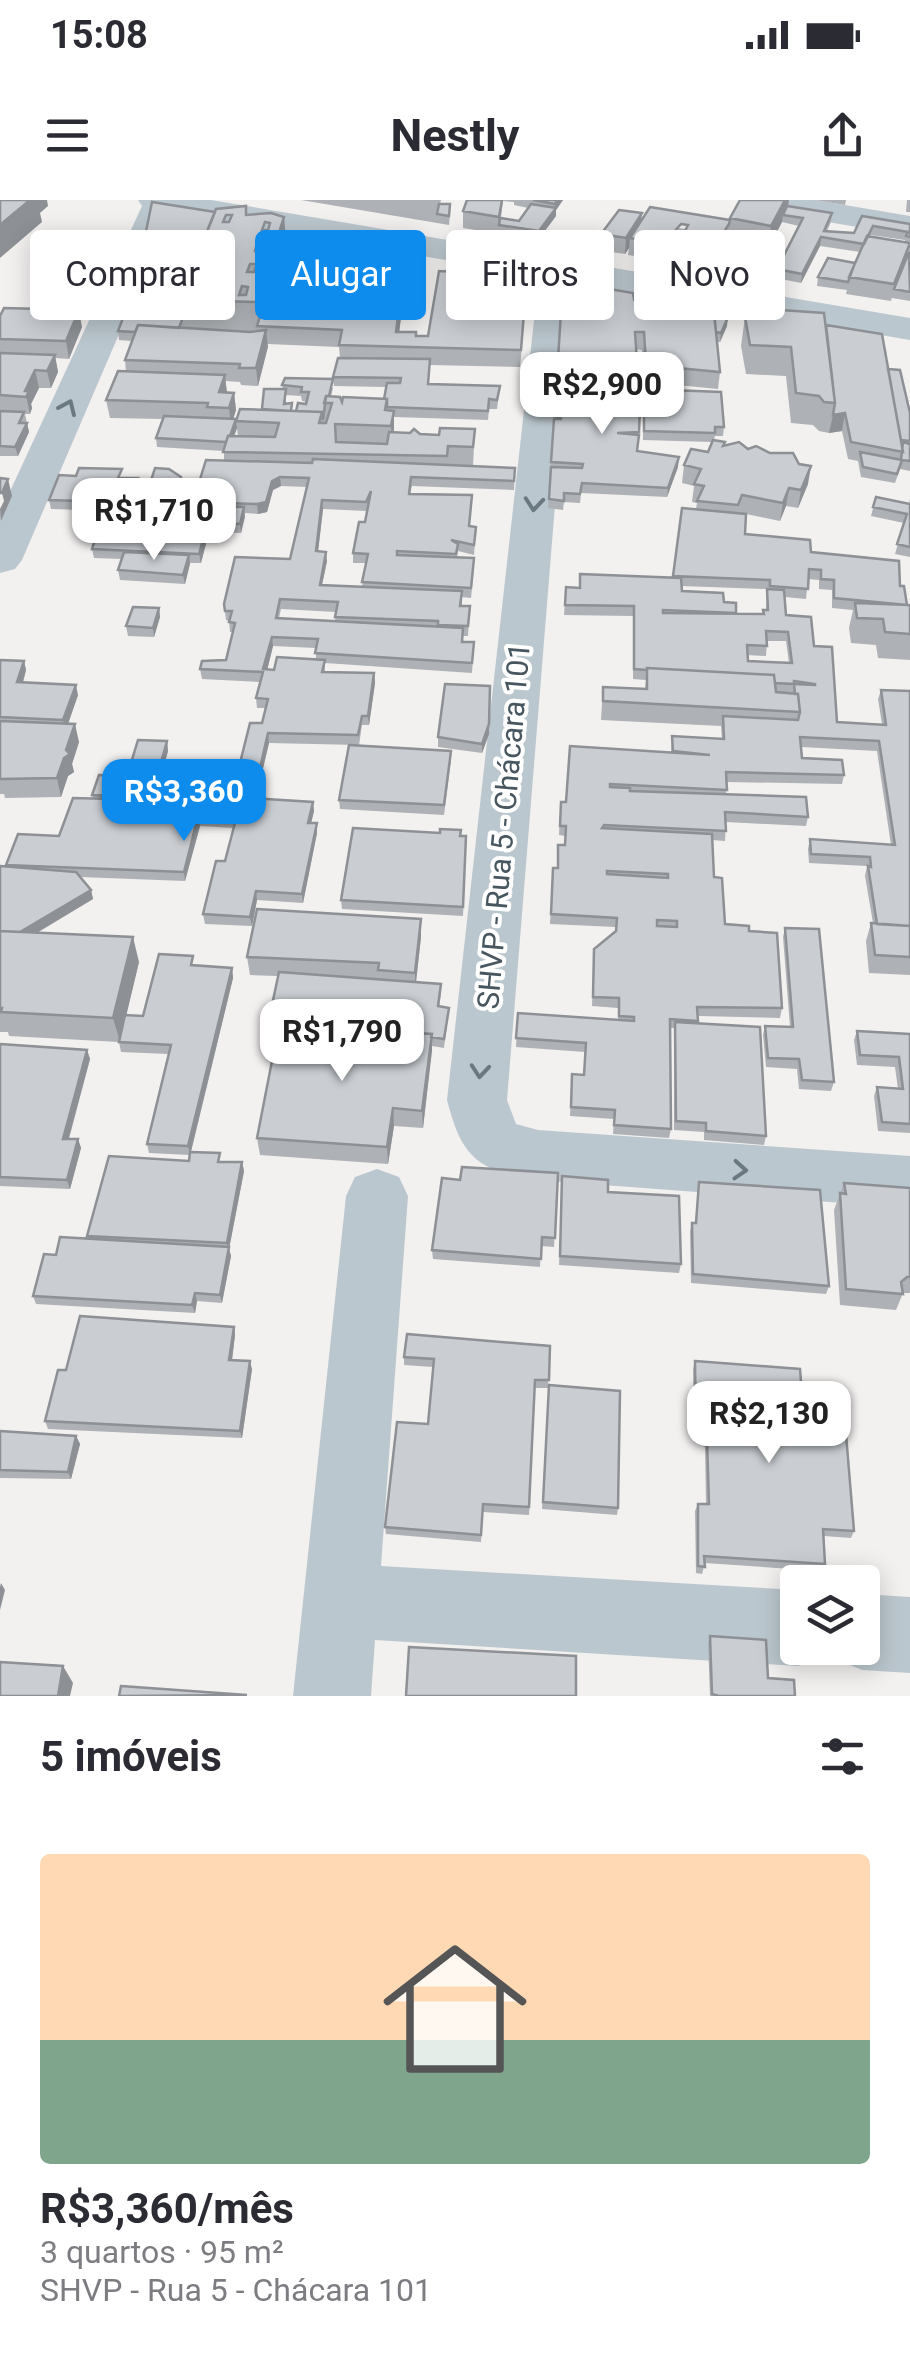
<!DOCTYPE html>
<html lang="pt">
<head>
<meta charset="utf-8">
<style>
  :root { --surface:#fff; --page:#f2f2f3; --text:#2b2b33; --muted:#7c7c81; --accent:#0e8cee }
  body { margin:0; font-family:Roboto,sans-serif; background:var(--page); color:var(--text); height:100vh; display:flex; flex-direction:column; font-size:38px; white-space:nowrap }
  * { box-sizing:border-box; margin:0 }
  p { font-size:32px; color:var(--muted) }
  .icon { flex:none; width:55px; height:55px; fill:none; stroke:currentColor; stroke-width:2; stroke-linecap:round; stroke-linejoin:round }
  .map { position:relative; height:1496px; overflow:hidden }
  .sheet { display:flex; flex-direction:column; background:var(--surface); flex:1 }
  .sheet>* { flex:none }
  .guide { position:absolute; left:30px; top:30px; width:850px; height:90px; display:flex; gap:20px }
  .tools { position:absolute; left:780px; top:1365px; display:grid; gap:20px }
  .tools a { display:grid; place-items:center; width:100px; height:100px; border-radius:10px; background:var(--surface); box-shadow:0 5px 25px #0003; font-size:50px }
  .price { position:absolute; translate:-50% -85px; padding:0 22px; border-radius:20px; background:#fff; color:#222; font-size:32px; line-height:65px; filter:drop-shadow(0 2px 5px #0008) }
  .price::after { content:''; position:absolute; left:50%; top:60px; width:30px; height:22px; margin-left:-15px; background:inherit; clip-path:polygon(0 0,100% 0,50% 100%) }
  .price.selected { background:var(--accent); color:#fff }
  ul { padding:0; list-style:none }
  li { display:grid; align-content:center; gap:20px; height:530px; padding:0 40px }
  li span { display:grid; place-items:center; height:310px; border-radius:10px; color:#555 }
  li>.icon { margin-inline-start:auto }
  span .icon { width:180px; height:180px; fill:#fffc; stroke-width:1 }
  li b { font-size:42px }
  h2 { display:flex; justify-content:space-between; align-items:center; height:120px; padding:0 40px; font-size:42px }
  .pill { padding:0 35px; border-radius:10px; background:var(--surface); box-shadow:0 5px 25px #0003; font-size:35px; line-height:90px }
  .pill.selected { background:var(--accent); color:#fff }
  .status { display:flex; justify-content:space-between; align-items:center; height:70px; padding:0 50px; background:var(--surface); direction:ltr }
  .status svg { height:28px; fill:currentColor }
  header { display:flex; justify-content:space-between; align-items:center; height:130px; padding:0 40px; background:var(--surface); font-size:45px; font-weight:700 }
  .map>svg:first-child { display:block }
</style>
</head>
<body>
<div class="status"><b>15:08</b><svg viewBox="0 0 49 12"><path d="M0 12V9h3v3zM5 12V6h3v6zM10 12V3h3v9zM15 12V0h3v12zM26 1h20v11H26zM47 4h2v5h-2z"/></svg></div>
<header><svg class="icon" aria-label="menu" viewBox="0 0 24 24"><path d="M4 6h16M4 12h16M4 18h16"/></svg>Nestly<svg class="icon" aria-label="share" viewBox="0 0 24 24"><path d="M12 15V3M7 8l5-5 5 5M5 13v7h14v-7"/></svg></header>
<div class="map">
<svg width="910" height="1496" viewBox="0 0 910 1496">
  <rect width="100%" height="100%" fill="#f3f0f0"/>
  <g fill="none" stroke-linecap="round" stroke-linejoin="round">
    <!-- minor -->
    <path fill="#bbc7ce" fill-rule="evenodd" d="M138,0H211L910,118V140L573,82L507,900L516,924L538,930L910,956V1008L523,979C472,967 460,950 447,900L539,76L171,13L22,360L15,369L0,373V313L142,6Z
      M741,0H815L910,16V36L757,10L746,7Z
      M377,969L399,977L408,996L381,1366L798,1390V1448H828L825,1455L798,1466L375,1440L371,1496H293L346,996L355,977Z
      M862,1394L910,1397V1473L862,1470L835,1459L831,1448H862Z"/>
  </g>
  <!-- wall -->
  <path fill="#aeb1b5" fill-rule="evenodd" d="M301,0H441L440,4L450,13L449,25Z
    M467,0H563L556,10V16L538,40L463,28V11ZM503,1L514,2V5L528,8L519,21L501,18Z
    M815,0H846L845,5Z
    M907,0H910V12H906Z
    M788,6L832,13L831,22L827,31L854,33L862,16L910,24V101L892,98V97L891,101L846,94L847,90L817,86L818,77L855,63L860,52L820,46L801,83L776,78L777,69L799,26L782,22L768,49L753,46L740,70L712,66L711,68L628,55L629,48L625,54L599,50L601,34L641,21L730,20V18ZM681,24L688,25L686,29L677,28ZM871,35L905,40V42L870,37Z
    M215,12L284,17L287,50L280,72H290L363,46V52L406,55L407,71L399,132L416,136H428L527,92L520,167L430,165L428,184L500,186L497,209H489L488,220L394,217V233L439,235L475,229L473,265H448L515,268L514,290L412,286L410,294L472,295L469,326L476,327L474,355L458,351L457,358L474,368L471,398L462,397V406H470L468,436H463V442H474L472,473L325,463V472L374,473L375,483L369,525H362L359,545L269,543L260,581L239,580L238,571L262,523L265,508H257L256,498L260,482L202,479L200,469L226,460L233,432H230L229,421L226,420L224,404L290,359L307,287L281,286L273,290L267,312L258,314L245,313L241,333L209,332L201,363H190L185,384L120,380L118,370L122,359L94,358L92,349L95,340L83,339L81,330L92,306H84L83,310L51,309L49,300L123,278H138L139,288L132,304L142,305L143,315L166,316L167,314L151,313L146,296L181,277L183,287L177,305H194L193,302L224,260V251L157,247L156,238L163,219L110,218L106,200L126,172L125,160L132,141L119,140L118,131L190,75L145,74L142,51ZM226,15H232L229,22H223ZM265,22L270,23L268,30H262ZM199,85H206L200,93H196ZM268,144L339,147L340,158L333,177L334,186L386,187L384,199L342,202L331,197L333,188L282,185L283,189L262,209L236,221L238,236H234L237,228L236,219H233L236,210L234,193L227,192L225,181L240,182L241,185L258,186ZM286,195L301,196L302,201L307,202L306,204L296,211H292V203L286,204ZM368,307L365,322L353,353V363H366L362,387L322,385L327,361L318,351L323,309L366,311ZM281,409L336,412L335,421L279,418ZM273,446L316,448V459L274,470H267Z
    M532,87L634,100L714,114L727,126L720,142H717L720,172L718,189L667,184L666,190L724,227L723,236H715L714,240L724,246L808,284L798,308L786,306L780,321L746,314L745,334L811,352L900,386L907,405H910V460L878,458L876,445L851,443L849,428L853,410L832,408V390L819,389V380L808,379L806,399L785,397L786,415L814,446L837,522L882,524L878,499L881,490L910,491V775L869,773L866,741L871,723H873L865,676L867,666L809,663L808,649L810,639L891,645L877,551L801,547L802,558L844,575L842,584L727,582L726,595L808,617L806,626L726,622L725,641L712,640L714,677L725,724L749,731L782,808L780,818L698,816L697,823L766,936L764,945L704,940V932L674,930V828H670L671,929L669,938L613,934L614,919L570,916L572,874L584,875L585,852L516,847L518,813L618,820V808L592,806L594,749L616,732V727L550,724L553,668H557L565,645V636L559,635L560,611L566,602L671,553L672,536L722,539L721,526L601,520L603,487L645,489L646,480L633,479V416L564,415L566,387L580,388L673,378L682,308L696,309L697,303L692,302L694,286L682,283L684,265L708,252L712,242L643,240V198L644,189L642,150L636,149L637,162L634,202L639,232L637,251L678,267L667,297L581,293L580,303L564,302L563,310L548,308L555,205L569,206L567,197L556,196L562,107L561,111L531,109ZM681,386L767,389L766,410H763L762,414H736L724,402L682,391ZM767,441H786L789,463L748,461L747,455L766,456Z
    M0,116L82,127L69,159L55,158L58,172L51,188H39L31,204L32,208L30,214H25L29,232L18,256H0Z
    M745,117L826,125L888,169L910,213V271L900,269L895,283L861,277L858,261L848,259L842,231L829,233L819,231L813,225L791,223L786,176L746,174L741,146Z
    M876,297L909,304L910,299V357L895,354L904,323L871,316Z
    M159,408L160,417L154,437L128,436L126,426Z
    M0,460L24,461L26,470L23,483L78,495L68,523L79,542L72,564L74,572L68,576L61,597L5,598L4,594H0Z
    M490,486L489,534L482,553L438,547V537Z
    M167,541L168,551L155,600L313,602L314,611L311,623H317V633L303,703L257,700L252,726L205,724L203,714L225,661L233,628L200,626L185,681L80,677L91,690L93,699L37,733L139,762L126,815L143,816L195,766L232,768L233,778L191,952L222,962H242L244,971L229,1049L231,1056L222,1103L197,1101L195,1113L36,1104L33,1096L56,1055L88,1039L87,1036L189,961L190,955L149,953L147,944L168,854L121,852L119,842L9,836L8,832H0V666L7,667L6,665L59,636L93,598L92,595L127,576Z
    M451,560L444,615L340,609L339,600Z
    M460,636H466L463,716L342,709L341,700Z
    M785,728L834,882L831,891L799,889L797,869L766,867L763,835L765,826L790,827L783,737Z
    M421,737L416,782L441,793L439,807L449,808L444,848L432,846L423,928L394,926L388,964L260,955L257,938L278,829L270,828L269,819L278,776L250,775L247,757Z
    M857,831L910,834V933L878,931L874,896L877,887L898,889L895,867L857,865L854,840Z
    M0,844L87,850L90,859L69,939H78L81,948L70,989L0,986Z
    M558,973L554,1047L541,1046L540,1067L433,1059L432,1050L460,980Z
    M699,982L829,1086L826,1094L691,1083L690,1031L692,1023H695Z
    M844,983L910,988V1093H903L896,1110L840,1105L834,1010Z
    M562,985L608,992L681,1064L679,1073L559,1065Z
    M234,1127L235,1135L232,1160L252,1169L242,1238L48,1229L45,1221L66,1170Z
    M550,1146L548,1188H535L529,1315L483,1312L481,1342L386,1334L385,1327L428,1224L433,1167L404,1165V1157Z
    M695,1161L803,1207L854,1331L851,1338L824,1336L825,1364L822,1371L705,1363L702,1374L696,1373L695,1311L698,1304H706L705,1247L694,1242L693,1169Z
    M549,1185L618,1308L617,1315L542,1309Z
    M0,1231L76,1236L80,1244L71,1279L0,1278Z
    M710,1436L768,1478L795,1496H710L708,1443Z"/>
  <!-- shaded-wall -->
  <path fill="#8d9094" d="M27,0H47L48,6L40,13L42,22L0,58V25Z
    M557,0H563L556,10V16L538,40L539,31L554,10L555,4Z
    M785,0H789L787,13L783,15L782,22L768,49L771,26Z
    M219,13L222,36L209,70L207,49Z
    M642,13L640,30L630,38L629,48L625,54L626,38Z
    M284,17L287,50L264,127L260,126L257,102Z
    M722,36L720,53L713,57L711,68L713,52Z
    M754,37L753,46L740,70L741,62Z
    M821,37L820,46L801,83L802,74Z
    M406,55L407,71L397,149L396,132Z
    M79,110L82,127L69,159L66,141Z
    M728,117L727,126L720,142L721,133Z
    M266,130L268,147L258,186L256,168Z
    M55,155L58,172L51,188L47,171Z
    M35,170L39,188L31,204L32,208L30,214L25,191Z
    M225,175L227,193L221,210L219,192Z
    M234,193L236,210L231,226L229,208Z
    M394,211V228L392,244L391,226Z
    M845,213L842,231L829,233L833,215Z
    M236,219L237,228L229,251L228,242Z
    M27,223L29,232L18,256L15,247Z
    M679,257L678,267L667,297L668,288Z
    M811,266L808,284L798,308L801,290Z
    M181,277L183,287L175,314L173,305Z
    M280,277L281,286L273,290L267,312L258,314L257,304L272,281Z
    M138,278L139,288L128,313L127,304Z
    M8,279L12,296L1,321L0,309L4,301L2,293Z
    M789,288L786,306L780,321L783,303Z
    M322,300L323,309L317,361L316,351Z
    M244,307L245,317L241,333L240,324Z
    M208,322L209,332L201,363L199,354Z
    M326,352L327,361L320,394V385Z
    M189,355L190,364L185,384L183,375Z
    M159,408L160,417L154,437L153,428Z
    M272,437L273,446L265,479L263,469Z
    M24,461L26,470L20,492L17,482Z
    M374,473L375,483L369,525L368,516Z
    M76,485L78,495L66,530L63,520Z
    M75,524L79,542L72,564L74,572L68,576L61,597L57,578Z
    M489,524V534L482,553V544Z
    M268,533L269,543L260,581L259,572Z
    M167,541L168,551L152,608L151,598Z
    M313,602L314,611L309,632L308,623Z
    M198,616L200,626L185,681L184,672Z
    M317,623V633L303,703L302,694Z
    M91,690L93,699L21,742L18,733Z
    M256,691L257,700L252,726L250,717Z
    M421,719V737L415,791V773Z
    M133,737L139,762L120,842L113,818Z
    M232,768L233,778L190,955L188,946Z
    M432,834V851L423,928L422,911Z
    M87,850L90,859L66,948L63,939Z
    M393,908L394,926L388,964L387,947Z
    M78,939L81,948L70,989L67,980Z
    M242,962L244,971L229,1049L231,1056L222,1103L220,1095L228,1050L227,1043Z
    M195,1093L197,1101L195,1113L192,1105Z
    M234,1127L235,1135L231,1168L229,1160Z
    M250,1161L252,1169L242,1238L240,1231Z
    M76,1236L80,1244L71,1279L68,1272Z
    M1,1383L5,1390L0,1410V1387Z
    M63,1466L73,1483L70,1496H58Z"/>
  <!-- building -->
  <path fill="#caced3" stroke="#8d9094" stroke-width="2.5" fill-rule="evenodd" d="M0,0H30L0,25Z
    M467,0H502L499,17L463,11Z
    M533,0H557L555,4Z
    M740,0H785L771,26L730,18Z
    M152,2L215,12L200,49L201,53L142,51Z
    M439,4H450L449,16L437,14Z
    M531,4L556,8L539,31L499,25L500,18L519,21Z
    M246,6V15L271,13L284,17L257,102L180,100L198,55H204L207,49H200L216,9ZM226,15H232L229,22H223ZM265,22L270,23L268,30H262ZM218,35L225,36L222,43H215ZM257,43H264L262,51H255ZM208,63H214L211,71L205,70ZM250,64H257L254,72H247ZM199,85H206L203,93H196ZM242,86L248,87L246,95H239Z
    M787,6L832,13L824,31L854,33L862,16L910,24V37L906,36L908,32L873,26L864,44L821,37L802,74L777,69L803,18L783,15Z
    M650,7L730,20L729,24L724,32L717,31L714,35L722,36L713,52L630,38ZM681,24L688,25L684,33L674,32Z
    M619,10L642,13L626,38L601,34Z
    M728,33L754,37L741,62L713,57Z
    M300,35L363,46L362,52L406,55L396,132H416V136H428L439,71L527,75L521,150L339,145L342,130L257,126L274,71L290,72Z
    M867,36L910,43L894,84L849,77Z
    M909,52L910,92L894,89Z
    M828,58L855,63L848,82L818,77Z
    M139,76L189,77L180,100L183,117L179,128L138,125L135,132L118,131Z
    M563,81L633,93L634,100L713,102L720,172L666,167L667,181L647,180L644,132H635L637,162L558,159Z
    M532,87H563L562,102L531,100Z
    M4,108L79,110L66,141L0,139V116Z
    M752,108L824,113L835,203L824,202L819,196L796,193L791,147L750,145L745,117H750Z
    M714,114L728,117L721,133L716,132Z
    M138,125L250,132L266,130L256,168H239L240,164L125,160Z
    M826,125L882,134L903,252L851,242L845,213L833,215L835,203Z
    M0,153L55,155L47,171L35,170L25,191H29L26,197L0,195Z
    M338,158L430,159L428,184L500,186L497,200L489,199L488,211L387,207V199H384L387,183H400L401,178L333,177Z
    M888,169L900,170L910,213V241L901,240Z
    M118,171L225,175L219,192L234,193L229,208L207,207L208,203L106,200Z
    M557,171L637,175L633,202H638L640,209L639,232L617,233L639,235L637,251L679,257L668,288L582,283L580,294L564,293V301L549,299L551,267L582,268L583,264L551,262L554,219H562L555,216V205L615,208L570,203L568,188L556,187Z
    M285,178L333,179L329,196H326L323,220L322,212L296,211L298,203L306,204L309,192H301L302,187L282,185Z
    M264,189H286L284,204L292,203L291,211L262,209Z
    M644,189L721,192L724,227H715V233L644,231Z
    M326,196L340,197L342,202L343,197L387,199L385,210L394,211L391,226L335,224L336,242L387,244L389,232L410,233L414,229L420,234L439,235L440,228L475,229L473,247L448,246L447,256L223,252L228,236L275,237L279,223L236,221L240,209L322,212L319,223H326L332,203H324Z
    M0,211L24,212L19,223H27L15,247L0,246Z
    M164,216L236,219L230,236H228L226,242L156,238Z
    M713,240L725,242L723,246L739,242L748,249L756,246L770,253H793L799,264L811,266L801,290L789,288L783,303L742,295L738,305L697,301L704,286L694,284L701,269L684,265L691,249L708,252Z
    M903,242L910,244V261L901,260Z
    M860,252L902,260L897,274L863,267Z
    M313,259L515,268L514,281L411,277L409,294L472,295L469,326L476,327L474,345L451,340L458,344L456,354L397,351V355L474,358L471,388L362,382L368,354L353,353L359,322H365L371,291L366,302L322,300L316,351L326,352L320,385L462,391L460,406H470L468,426L438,425V421L335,417L338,402L280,399L276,418L463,428L462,442H474L472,463L315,453L318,439L272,437L263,469L274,470L277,457L325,460L322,472L374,473L368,516H362L358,535L268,533L259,572L238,571L250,523H262L268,499L256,498L263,472L200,469L202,461L226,460L235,423L229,422L232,411H225L224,404L235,357L290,359L309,278L280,277L272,281L266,302L257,304L193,302L206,260L312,263Z
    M79,268L122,269L118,278H138L127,304L142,305L138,315L166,316L171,304H149L151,296H146L155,268L169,269L181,277L173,305L244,307L240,324L208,322L199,354L92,349L98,330H81L96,297L82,296L81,301L49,300L59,275L76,276Z
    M0,278L8,279L2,293H0Z
    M876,297L910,304V347L897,344L907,314L873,307Z
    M682,308L746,314L745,334L810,340L811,352L899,361L900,386H904L907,405L834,398V380L821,379V370L809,369L808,389L770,386V380L673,376Z
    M124,352L189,355L183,375L118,370Z
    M580,374L681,378L682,391L723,393L724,402L736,403V413L663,410V413L764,414L763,410H768L767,389L784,390L786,415L811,417L814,446L832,447L837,522L886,525L881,490L910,491V726L877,724L868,666L871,667L870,657L811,654L810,639L895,645L879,541L800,537L802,558L842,560L844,575L726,572L727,590L610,584V587L630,588V591L806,597L808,617L725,612L726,631L604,625L602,628L712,634L714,677L722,678L725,724L749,726V731L777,733L782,808L697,807L698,821L670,819L671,929L614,925L615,910L571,907L572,874L584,875L586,843L516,838L518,813L634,821V817L619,816V798L593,797L594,749L616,731L617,718L551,714L553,668H558V645H565L566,626H560L561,602H566L570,546L710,555L673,551L672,536L724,539L723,516L798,520L800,512L798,494H795L794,484L775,483L774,475L647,468V470L634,469V406L565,405L566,387L580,388ZM766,431L788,432L792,463L748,461L747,445L767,446ZM794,481L815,484V485L794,484ZM607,671L668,674V678L607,674ZM657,720L677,721V727L657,726Z
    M855,403L910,405V434L885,432L883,419L857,418Z
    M133,407L159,408L153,428L126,426Z
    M0,460L24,461L17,482L76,485L63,520L0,517Z
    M647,468L774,475L776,492L798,494L800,512L603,501V487L647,489Z
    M445,484L490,486L489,524L482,544L438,537Z
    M0,521L75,524L66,550L70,554L64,558L57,578L0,579Z
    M138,540L167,541L151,598L92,595L99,575L127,576Z
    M349,545L451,551L444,605L339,600Z
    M232,597L313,602L308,623H317L302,694L256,691L250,717L203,714L216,661H225L236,619L198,616L184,672L6,665L18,634L59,636L73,598L230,602Z
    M353,628L440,633V629L461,630L460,636H466L463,707L341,700Z
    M0,666L76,672L91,690L20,732L0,731Z
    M257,709L421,719L415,773L378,770L379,763L247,757Z
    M871,723L910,726V757L875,755Z
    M785,728L819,729L834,882L802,880L799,859L768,858L765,826L793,827Z
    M0,731L133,737L113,818L1,812L2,808H0Z
    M159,754L193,756L191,765L232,768L188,946L147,944L171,845L119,842L125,815L143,816Z
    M279,772L441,784L438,806L449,808L444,839L431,837L432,834L369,830L269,819Z
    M675,822L760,827L766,936L706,931V923L676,921Z
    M279,825L432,834L422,911L393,908L387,947L257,938Z
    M857,831L910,834V924L882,922L877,887L903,889L899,857L860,855Z
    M0,844L87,850L63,939H78L67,980L0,977Z
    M190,952L220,953L218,962H242L227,1043L87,1036L109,956L189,961Z
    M462,967L558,973L555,1038L542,1037L541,1059L432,1050L442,978L460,980Z
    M562,976L608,980V992L679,996L681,1064L560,1056Z
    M699,982L820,990L829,1086L693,1074L692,1023H696Z
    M844,983L910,988V1077H907L901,1082L903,1094L846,1089L840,993L846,994Z
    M60,1037L229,1047L220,1095L195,1093L192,1105L33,1096L44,1054L56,1055Z
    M80,1116L234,1127L229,1160L250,1161L240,1231L45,1221L58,1170H66Z
    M407,1134L550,1146L549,1180H535L529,1307L483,1304L481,1335L385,1327L397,1222L428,1224L434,1159L404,1157Z
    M695,1161L800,1169L803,1207L844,1210L854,1331L823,1329L825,1364L704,1356L705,1367L698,1366V1304H709L707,1239L696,1234Z
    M549,1185L620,1191L618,1308L543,1302Z
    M0,1231L76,1236L68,1272L0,1270Z
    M710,1436L766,1440L768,1478L794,1480L795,1496H719L712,1494Z
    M409,1447L576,1456V1496H406Z
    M0,1462L63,1466L58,1496H0Z
    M121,1486L247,1495L119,1496Z"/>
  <!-- one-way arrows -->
  <defs><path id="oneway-chevron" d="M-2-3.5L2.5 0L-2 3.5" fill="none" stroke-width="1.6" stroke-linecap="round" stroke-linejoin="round" transform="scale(2.5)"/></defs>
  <g stroke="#6a7880">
    <use href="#oneway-chevron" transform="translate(68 207) rotate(-66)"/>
    <use href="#oneway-chevron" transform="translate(534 304) rotate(95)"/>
    <use href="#oneway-chevron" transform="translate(480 871) rotate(95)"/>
    <use href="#oneway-chevron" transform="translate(740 970) rotate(4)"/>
  </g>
  <g text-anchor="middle" stroke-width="8" stroke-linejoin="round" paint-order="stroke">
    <!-- street labels -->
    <g font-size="30" fill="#47565f" stroke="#fff">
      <text transform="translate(504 626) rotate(-85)" y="10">SHVP - Rua 5 - Chácara 101</text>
    </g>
  </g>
</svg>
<div class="tools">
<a><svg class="icon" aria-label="layers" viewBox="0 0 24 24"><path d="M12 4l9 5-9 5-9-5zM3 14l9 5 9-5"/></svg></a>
</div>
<b class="price" style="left:602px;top:237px">R$2,900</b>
<b class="price" style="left:154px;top:363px">R$1,710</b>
<b class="price selected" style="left:184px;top:644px">R$3,360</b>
<b class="price" style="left:342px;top:884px">R$1,790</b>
<b class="price" style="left:769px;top:1266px">R$2,130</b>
<div class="guide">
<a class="pill">Comprar</a>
<a class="pill selected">Alugar</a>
<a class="pill">Filtros</a>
<a class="pill">Novo</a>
</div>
</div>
<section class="sheet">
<h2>5 imóveis<svg class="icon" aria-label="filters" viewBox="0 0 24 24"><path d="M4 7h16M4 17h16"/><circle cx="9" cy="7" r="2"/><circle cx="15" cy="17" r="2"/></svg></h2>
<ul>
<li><span style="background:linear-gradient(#ffd9b3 60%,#7fa58c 0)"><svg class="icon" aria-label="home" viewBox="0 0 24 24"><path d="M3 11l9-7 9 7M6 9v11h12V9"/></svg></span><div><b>R$3,360/mês</b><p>3 quartos · 95 m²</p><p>SHVP - Rua 5 - Chácara 101</p></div></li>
</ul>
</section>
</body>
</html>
